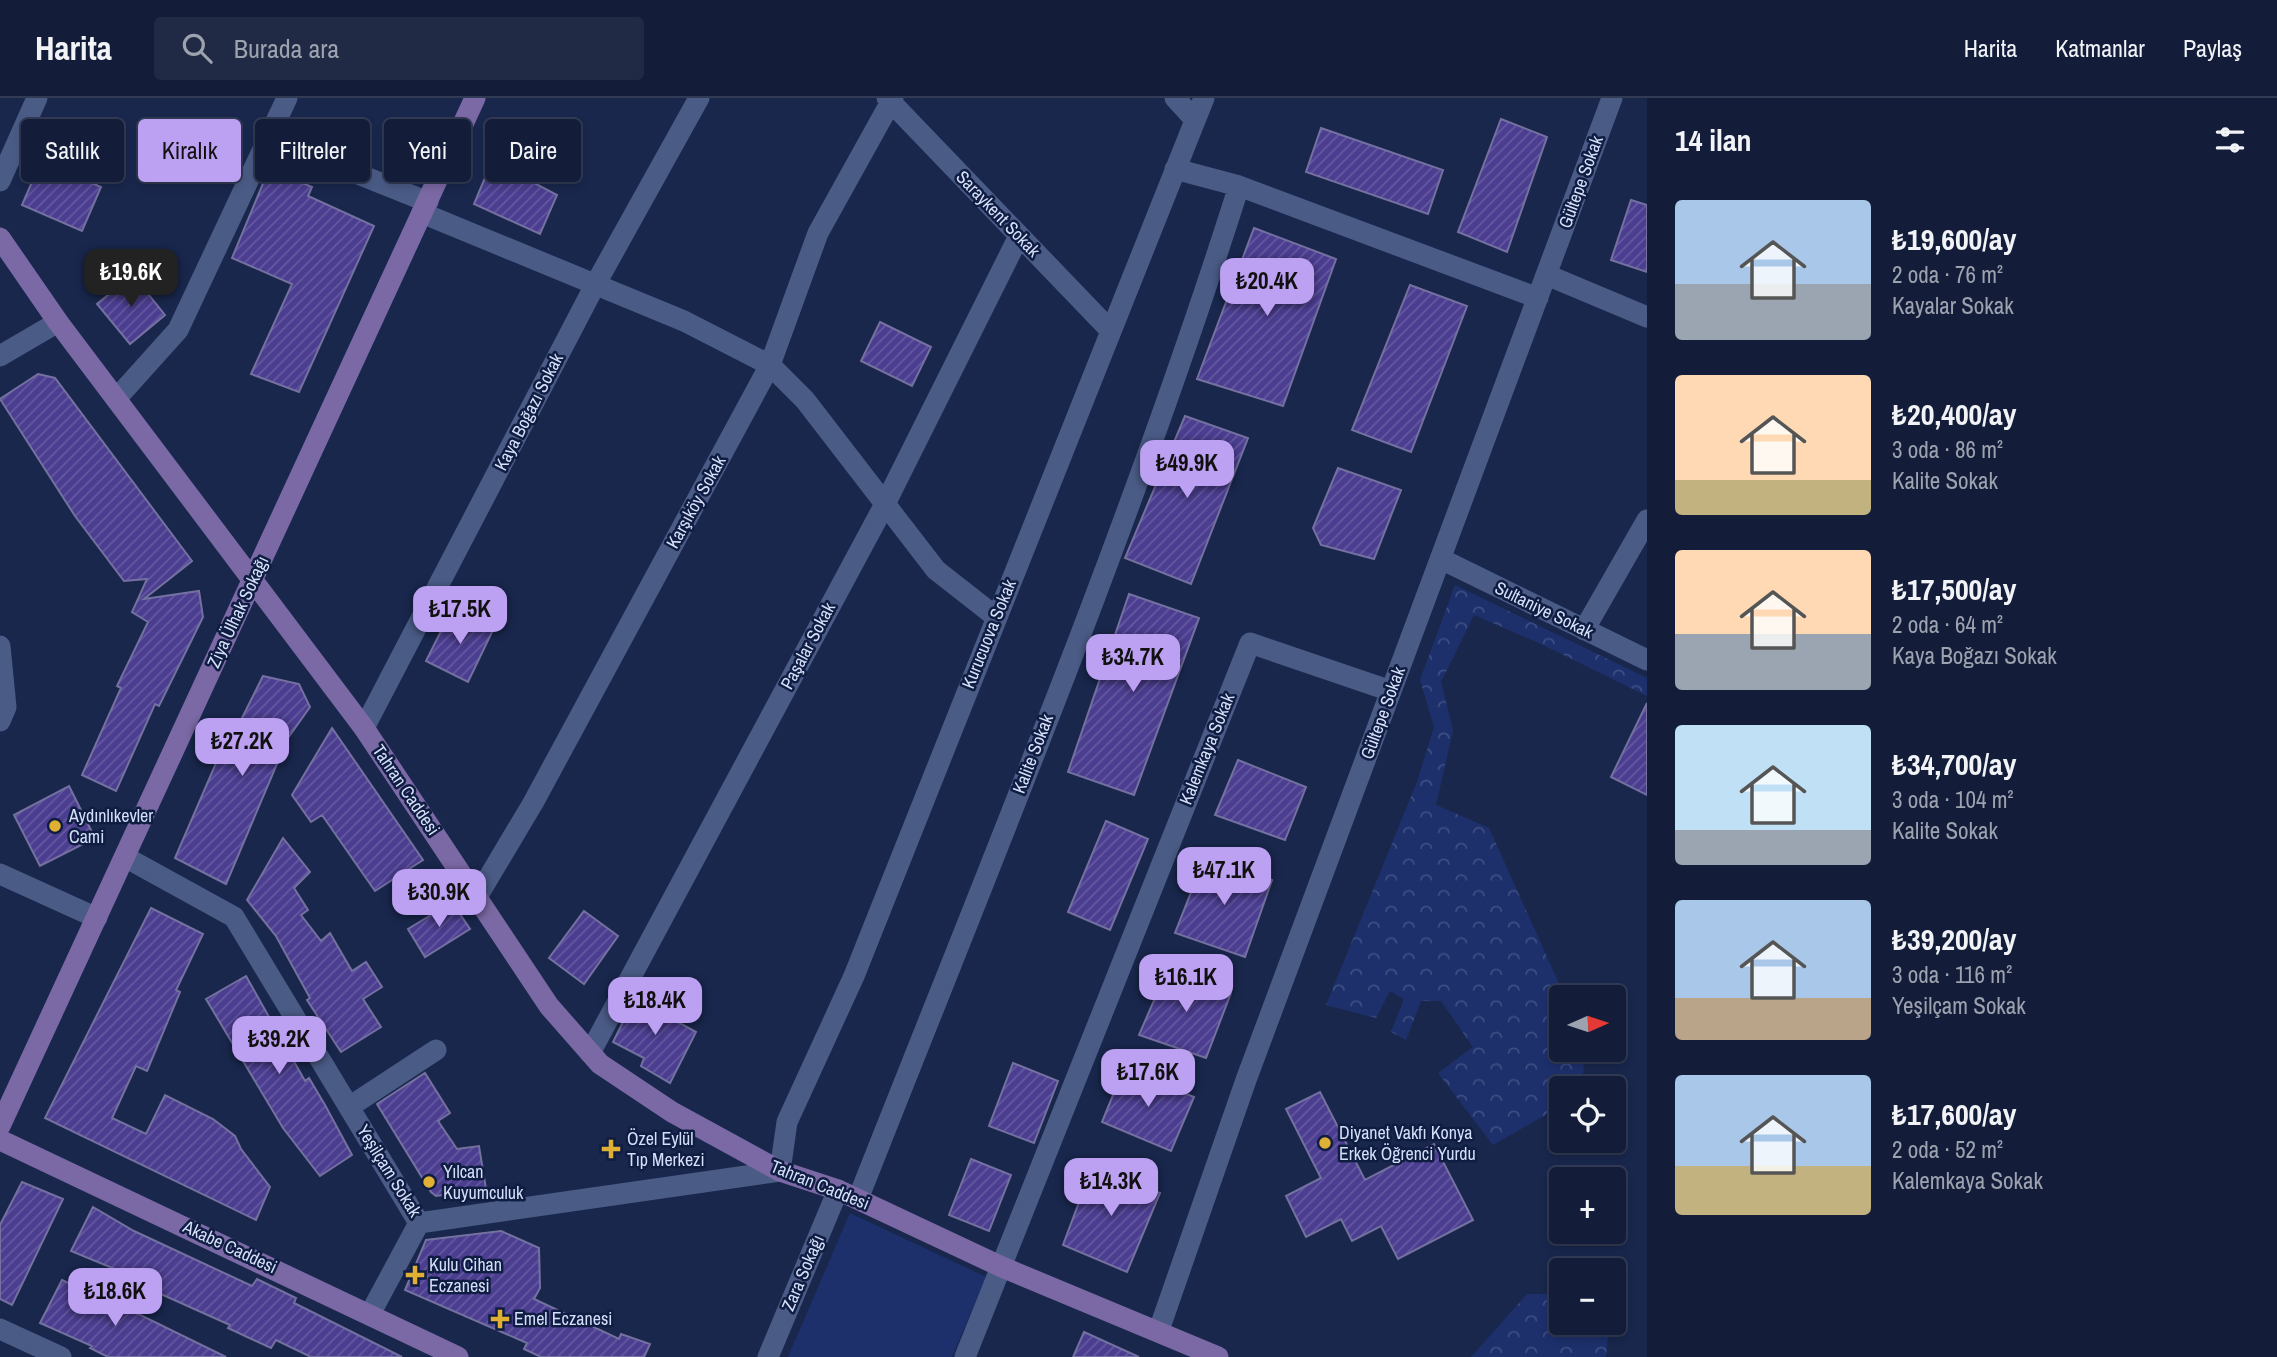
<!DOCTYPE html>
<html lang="tr">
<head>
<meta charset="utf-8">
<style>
  :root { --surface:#131d3a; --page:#202a45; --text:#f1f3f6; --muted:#9da2af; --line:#323b54; --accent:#bca0f2 }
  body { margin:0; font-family:"Archivo Narrow",sans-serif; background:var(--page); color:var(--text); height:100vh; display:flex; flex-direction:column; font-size:26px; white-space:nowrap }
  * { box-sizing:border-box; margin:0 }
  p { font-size:23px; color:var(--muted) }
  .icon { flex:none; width:38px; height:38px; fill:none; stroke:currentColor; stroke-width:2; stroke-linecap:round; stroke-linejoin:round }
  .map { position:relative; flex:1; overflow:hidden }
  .side { display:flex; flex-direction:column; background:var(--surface); width:630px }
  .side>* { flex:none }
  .banner { position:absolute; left:21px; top:21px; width:665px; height:63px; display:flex; gap:14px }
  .needle { width:46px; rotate:87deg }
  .fabs { position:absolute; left:1549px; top:887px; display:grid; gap:14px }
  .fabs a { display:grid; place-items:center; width:77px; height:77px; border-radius:7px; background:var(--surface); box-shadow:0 4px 10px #0003,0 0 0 2px var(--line); font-size:35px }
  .price { position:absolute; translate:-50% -60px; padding:0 16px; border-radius:14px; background:var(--accent); color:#111; font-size:23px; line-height:46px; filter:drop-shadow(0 2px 4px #0008) }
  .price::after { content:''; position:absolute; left:50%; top:42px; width:21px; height:16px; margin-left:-10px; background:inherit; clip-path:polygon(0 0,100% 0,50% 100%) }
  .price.active { background:#222; color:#fff }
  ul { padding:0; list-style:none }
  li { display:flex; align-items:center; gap:21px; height:175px; padding:0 28px }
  li span { display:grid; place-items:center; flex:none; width:196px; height:140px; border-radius:7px; color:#555 }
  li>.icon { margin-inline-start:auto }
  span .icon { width:84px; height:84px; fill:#fffc; stroke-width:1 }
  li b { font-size:30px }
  h2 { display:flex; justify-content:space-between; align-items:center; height:84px; padding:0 28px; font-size:30px }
  .pill { padding:0 24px; border-radius:7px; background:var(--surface); box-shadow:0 4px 10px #0003,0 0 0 2px var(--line); font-size:24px; line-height:63px }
  .pill.active { background:var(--accent); color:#111 }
  header { display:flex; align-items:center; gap:42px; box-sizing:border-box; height:98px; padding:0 35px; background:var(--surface); border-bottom:2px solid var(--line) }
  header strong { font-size:33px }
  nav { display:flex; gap:38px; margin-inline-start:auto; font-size:24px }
  .search { width:490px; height:63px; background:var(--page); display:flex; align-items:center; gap:18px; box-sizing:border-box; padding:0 24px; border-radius:7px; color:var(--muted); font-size:26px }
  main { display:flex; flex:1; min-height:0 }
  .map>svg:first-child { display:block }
</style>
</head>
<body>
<header>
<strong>Harita</strong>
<div class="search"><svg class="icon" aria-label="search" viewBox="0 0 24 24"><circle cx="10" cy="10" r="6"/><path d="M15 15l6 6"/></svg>Burada ara</div>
<nav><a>Harita</a><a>Katmanlar</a><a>Paylaş</a></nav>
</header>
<main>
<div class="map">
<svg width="1647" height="1259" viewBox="0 0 1647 1259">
  <defs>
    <pattern id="forest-crowns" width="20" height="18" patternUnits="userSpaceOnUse" patternTransform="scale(1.75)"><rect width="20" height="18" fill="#1d306c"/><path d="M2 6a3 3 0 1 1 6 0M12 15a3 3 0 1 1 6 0" fill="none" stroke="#3d4e82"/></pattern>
    <pattern id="building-hatch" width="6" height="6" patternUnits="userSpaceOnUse" patternTransform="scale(1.75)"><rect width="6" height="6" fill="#4b3d90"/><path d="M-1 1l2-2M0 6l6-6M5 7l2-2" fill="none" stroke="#6459a0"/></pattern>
  </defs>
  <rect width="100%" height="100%" fill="#19274d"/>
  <!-- forest -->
  <path fill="url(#forest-crowns)" d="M1455,487L1647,580V598L1543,547L1474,517L1441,584L1453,632L1436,707L1489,730L1565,899L1561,900V952H1585L1582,990H1561V1008L1493,1047L1438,975L1473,949L1441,903H1421L1406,942L1391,934L1404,901L1390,893L1376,920L1326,907L1417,684L1434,629L1420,582Z
    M1527,1196H1561V1225H1609L1606,1259H1471Z"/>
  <!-- park -->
  <path fill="#1d306c" d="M850,1115L986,1179L952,1259H788Z"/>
  <!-- building -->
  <path fill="url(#building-hatch)" stroke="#7471a0" stroke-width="2" d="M1501,21L1547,39L1507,154L1458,134Z
    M1321,30L1443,72L1428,116L1306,74Z
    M502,39L548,58L536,86L557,97L540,136L474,106Z
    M41,63L101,89L82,133L22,107Z
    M269,71L312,89L308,98L374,128L299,294L251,276L292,186L232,160Z
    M1631,102L1647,107V174L1611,162Z
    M1254,130L1336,161L1283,308L1197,281Z
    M133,177L165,217L130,246L97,206Z
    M1410,187L1467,208L1411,354L1352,332Z
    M880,224L931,249L912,288L861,263Z
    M38,276L55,280L192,463L144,501L199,493L203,519L159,608L155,606L116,693L82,677L121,590L117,588L148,524L132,514L147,481L124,483L75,418L0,301Z
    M1185,318L1248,340L1191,486L1125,460Z
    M1338,370L1401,392L1374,461L1321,447L1313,430Z
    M1129,496L1199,520L1134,697L1068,674Z
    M452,511L493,532L468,584L426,563Z
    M263,578L299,586L310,609L288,640L226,786L175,760L232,628L237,630Z
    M1647,605V697L1611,679Z
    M332,630L423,762L375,793L322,717L311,724L292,697Z
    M1238,662L1306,689L1285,742L1215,717Z
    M69,688L95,740L40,768L14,717Z
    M1106,723L1148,741L1110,832L1068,814Z
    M283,740L310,774L294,790L308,812L301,817L321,843L330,835L352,873L366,864L382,889L363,901L381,929L341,954L307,902L310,900L276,838L247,802Z
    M1205,759L1272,782L1245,859L1175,835Z
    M452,804L470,831L425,859L408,831Z
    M151,810L203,836L176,892L180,894L147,973L136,968L112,1020L146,1036L165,997L213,1021L235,1038L241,1051L270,1089L256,1122L45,1020Z
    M584,813L618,838L584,886L549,860Z
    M1168,870L1231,895L1206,960L1139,937Z
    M246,878L305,983L309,980L325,1007L352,1057L320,1078L283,1030L206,901Z
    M638,894L669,909L665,917L696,934L670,985L641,968L644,960L613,944Z
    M1013,965L1058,983L1034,1045L989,1028Z
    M1124,970L1194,999L1171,1053L1102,1024Z
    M425,975L450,1015L438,1023L457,1051L479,1048L486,1091L436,1098L431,1094L377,1006Z
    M1320,994L1365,1082L1434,1046L1473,1122L1398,1161L1381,1128L1352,1143L1341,1121L1306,1139L1286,1098L1321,1080L1286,1011Z
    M971,1061L1011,1077L989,1133L949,1117Z
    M1093,1067L1160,1095L1127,1174L1063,1147Z
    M22,1084L63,1101L12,1207L0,1201V1127Z
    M93,1109L134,1133L252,1188L257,1181L296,1200L294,1205L402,1259H311L276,1242L271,1250L228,1230L230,1227L125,1180L127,1176L71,1153Z
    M501,1133L539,1150L540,1190L534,1201L619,1241L621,1236L650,1246L644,1259H541L524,1251L527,1245L405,1192L426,1142Z
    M62,1182L111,1205L112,1203L226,1259H108L90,1250L92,1248L40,1225Z
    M1084,1234L1139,1259H1073Z"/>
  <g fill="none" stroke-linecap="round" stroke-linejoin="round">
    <!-- street -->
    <path stroke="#4a5b86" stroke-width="21" d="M887,0L1110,232
      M1175,0L1195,22
      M268,40L428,104
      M1175,71L1239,88L1538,200
      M0,83L37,0
      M422,115L684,223L770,267L805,302L936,472L996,519
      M1547,177L1647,219
      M0,258L58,224
      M116,301L178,232L287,0
      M1441,461L1647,562
      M1584,532L1647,422
      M0,548L6,609L0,623
      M364,630L595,187L699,0
      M125,759L234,819L419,1125L780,1073L787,1024L854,878L1204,0
      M0,776L97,820
      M477,799L533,705L770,267L818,135L893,0
      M590,955L885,406L1019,138
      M349,1009L436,952
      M858,1101C990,766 1130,432 1239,88
      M370,1216L419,1125
      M0,1231L61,1259
      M1159,1232L1246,982L1612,0
      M768,1259L838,1092
      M965,1259L1250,545L1391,593"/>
    <!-- secondary -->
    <path stroke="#7b69a5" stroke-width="21" d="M0,140L58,224L364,630L549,908L600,966L672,1014L780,1073L838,1092L1002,1169L1218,1259
      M0,1028L475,0
      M0,1042L458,1259"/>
  </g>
  <!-- markers -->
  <g fill="#dfb034" stroke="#101d42" stroke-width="2.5">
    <circle cx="55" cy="728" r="7"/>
    <circle cx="1325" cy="1045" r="7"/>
    <path d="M607.5 1040.5h7v7h7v7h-7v7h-7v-7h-7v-7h7z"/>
    <circle cx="429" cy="1084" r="7"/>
    <path d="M411.5 1166.5h7v7h7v7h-7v7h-7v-7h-7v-7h7z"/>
    <path d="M496.5 1210.5h7v7h7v7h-7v7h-7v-7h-7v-7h7z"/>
  </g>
  <g text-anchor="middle" stroke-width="5" stroke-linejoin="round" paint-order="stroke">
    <!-- street labels -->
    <g font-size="18" fill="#d5dff9" stroke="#101d42">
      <text transform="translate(1581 84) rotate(-70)" y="6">Gültepe Sokak</text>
      <text transform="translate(998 116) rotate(46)" y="6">Saraykent Sokak</text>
      <text transform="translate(529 314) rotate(-63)" y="6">Kaya Boğazı Sokak</text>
      <text transform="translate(696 404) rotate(-61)" y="6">Karşıköy Sokak</text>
      <text transform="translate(1544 512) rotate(26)" y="6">Sultaniye Sokak</text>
      <text transform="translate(238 514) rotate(-65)" y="6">Ziya Ülhak Sokağı</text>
      <text transform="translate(989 536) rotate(-68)" y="6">Kurucuova Sokak</text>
      <text transform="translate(808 548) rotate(-62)" y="6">Paşalar Sokak</text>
      <text transform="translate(1383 615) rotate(-70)" y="6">Gültepe Sokak</text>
      <text transform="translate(1207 651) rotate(-68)" y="6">Kalemkaya Sokak</text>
      <text transform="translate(1033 656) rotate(-69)" y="6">Kalite Sokak</text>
      <text transform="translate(406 692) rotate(56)" y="6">Tahran Caddesi</text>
      <text transform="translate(389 1073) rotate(58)" y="6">Yeşilçam Sokak</text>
      <text transform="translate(820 1087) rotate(22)" y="6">Tahran Caddesi</text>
      <text transform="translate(230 1149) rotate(25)" y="6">Akabe Caddesi</text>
      <text transform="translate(803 1175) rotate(-67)" y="6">Zara Sokağı</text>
    </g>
    <!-- poi labels -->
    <g font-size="18" fill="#d5dff9" stroke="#101d42" text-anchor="start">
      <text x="69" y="724">Aydınlıkevler<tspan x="69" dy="21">Cami</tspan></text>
      <text x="1339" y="1041">Diyanet Vakfı Konya<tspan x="1339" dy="21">Erkek Öğrenci Yurdu</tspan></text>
      <text x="627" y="1047">Özel Eylül<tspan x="627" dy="21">Tıp Merkezi</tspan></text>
      <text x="443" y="1080">Yılcan<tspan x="443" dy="21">Kuyumculuk</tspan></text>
      <text x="429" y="1173">Kulu Cihan<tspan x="429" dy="21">Eczanesi</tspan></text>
      <text x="514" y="1227">Emel Eczanesi</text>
    </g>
  </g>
</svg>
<div class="fabs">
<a><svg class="needle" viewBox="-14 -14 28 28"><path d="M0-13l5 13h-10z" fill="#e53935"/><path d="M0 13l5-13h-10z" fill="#9da2af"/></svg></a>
<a><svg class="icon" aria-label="locate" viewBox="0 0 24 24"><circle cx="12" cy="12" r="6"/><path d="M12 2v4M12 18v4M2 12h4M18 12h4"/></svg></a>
<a>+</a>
<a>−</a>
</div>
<b class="price active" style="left:131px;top:211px">₺19.6K</b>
<b class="price" style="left:1267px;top:220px">₺20.4K</b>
<b class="price" style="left:1187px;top:402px">₺49.9K</b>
<b class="price" style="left:460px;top:548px">₺17.5K</b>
<b class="price" style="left:1133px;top:596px">₺34.7K</b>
<b class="price" style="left:242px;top:680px">₺27.2K</b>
<b class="price" style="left:1224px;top:809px">₺47.1K</b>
<b class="price" style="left:439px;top:831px">₺30.9K</b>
<b class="price" style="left:1186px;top:916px">₺16.1K</b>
<b class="price" style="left:655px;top:939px">₺18.4K</b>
<b class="price" style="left:279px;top:978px">₺39.2K</b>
<b class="price" style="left:1148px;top:1011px">₺17.6K</b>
<b class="price" style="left:1111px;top:1120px">₺14.3K</b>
<b class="price" style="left:115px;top:1230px">₺18.6K</b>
<div class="banner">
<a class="pill">Satılık</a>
<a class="pill active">Kiralık</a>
<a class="pill">Filtreler</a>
<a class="pill">Yeni</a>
<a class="pill">Daire</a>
</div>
</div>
<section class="side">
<h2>14 ilan<svg class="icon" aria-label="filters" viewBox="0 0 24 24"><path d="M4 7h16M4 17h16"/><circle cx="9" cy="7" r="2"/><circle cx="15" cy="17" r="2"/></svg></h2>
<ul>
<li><span style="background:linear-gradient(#a9c7e8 60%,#9aa5b1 0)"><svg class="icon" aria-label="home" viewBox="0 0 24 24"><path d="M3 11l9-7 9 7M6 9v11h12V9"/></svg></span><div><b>₺19,600/ay</b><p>2 oda · 76 m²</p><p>Kayalar Sokak</p></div></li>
<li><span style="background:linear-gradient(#ffd9b3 75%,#c2b280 0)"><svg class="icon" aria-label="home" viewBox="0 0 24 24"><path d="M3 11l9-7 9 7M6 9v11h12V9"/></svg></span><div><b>₺20,400/ay</b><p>3 oda · 86 m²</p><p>Kalite Sokak</p></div></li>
<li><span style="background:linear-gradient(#ffd9b3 60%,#9aa5b1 0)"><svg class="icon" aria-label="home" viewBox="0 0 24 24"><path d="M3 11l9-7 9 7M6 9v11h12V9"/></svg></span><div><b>₺17,500/ay</b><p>2 oda · 64 m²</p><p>Kaya Boğazı Sokak</p></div></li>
<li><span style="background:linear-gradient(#bfe0f5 75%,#9aa5b1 0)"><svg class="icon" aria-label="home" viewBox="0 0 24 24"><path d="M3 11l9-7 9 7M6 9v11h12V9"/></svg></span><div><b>₺34,700/ay</b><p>3 oda · 104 m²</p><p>Kalite Sokak</p></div></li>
<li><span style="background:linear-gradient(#a9c7e8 70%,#b9a48a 0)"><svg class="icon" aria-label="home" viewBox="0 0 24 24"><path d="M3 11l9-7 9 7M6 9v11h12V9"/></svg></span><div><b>₺39,200/ay</b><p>3 oda · 116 m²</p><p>Yeşilçam Sokak</p></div></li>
<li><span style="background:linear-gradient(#a9c7e8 65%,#c2b280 0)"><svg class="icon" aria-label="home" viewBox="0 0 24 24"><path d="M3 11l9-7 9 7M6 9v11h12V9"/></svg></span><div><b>₺17,600/ay</b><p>2 oda · 52 m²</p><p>Kalemkaya Sokak</p></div></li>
</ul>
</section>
</main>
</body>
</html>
